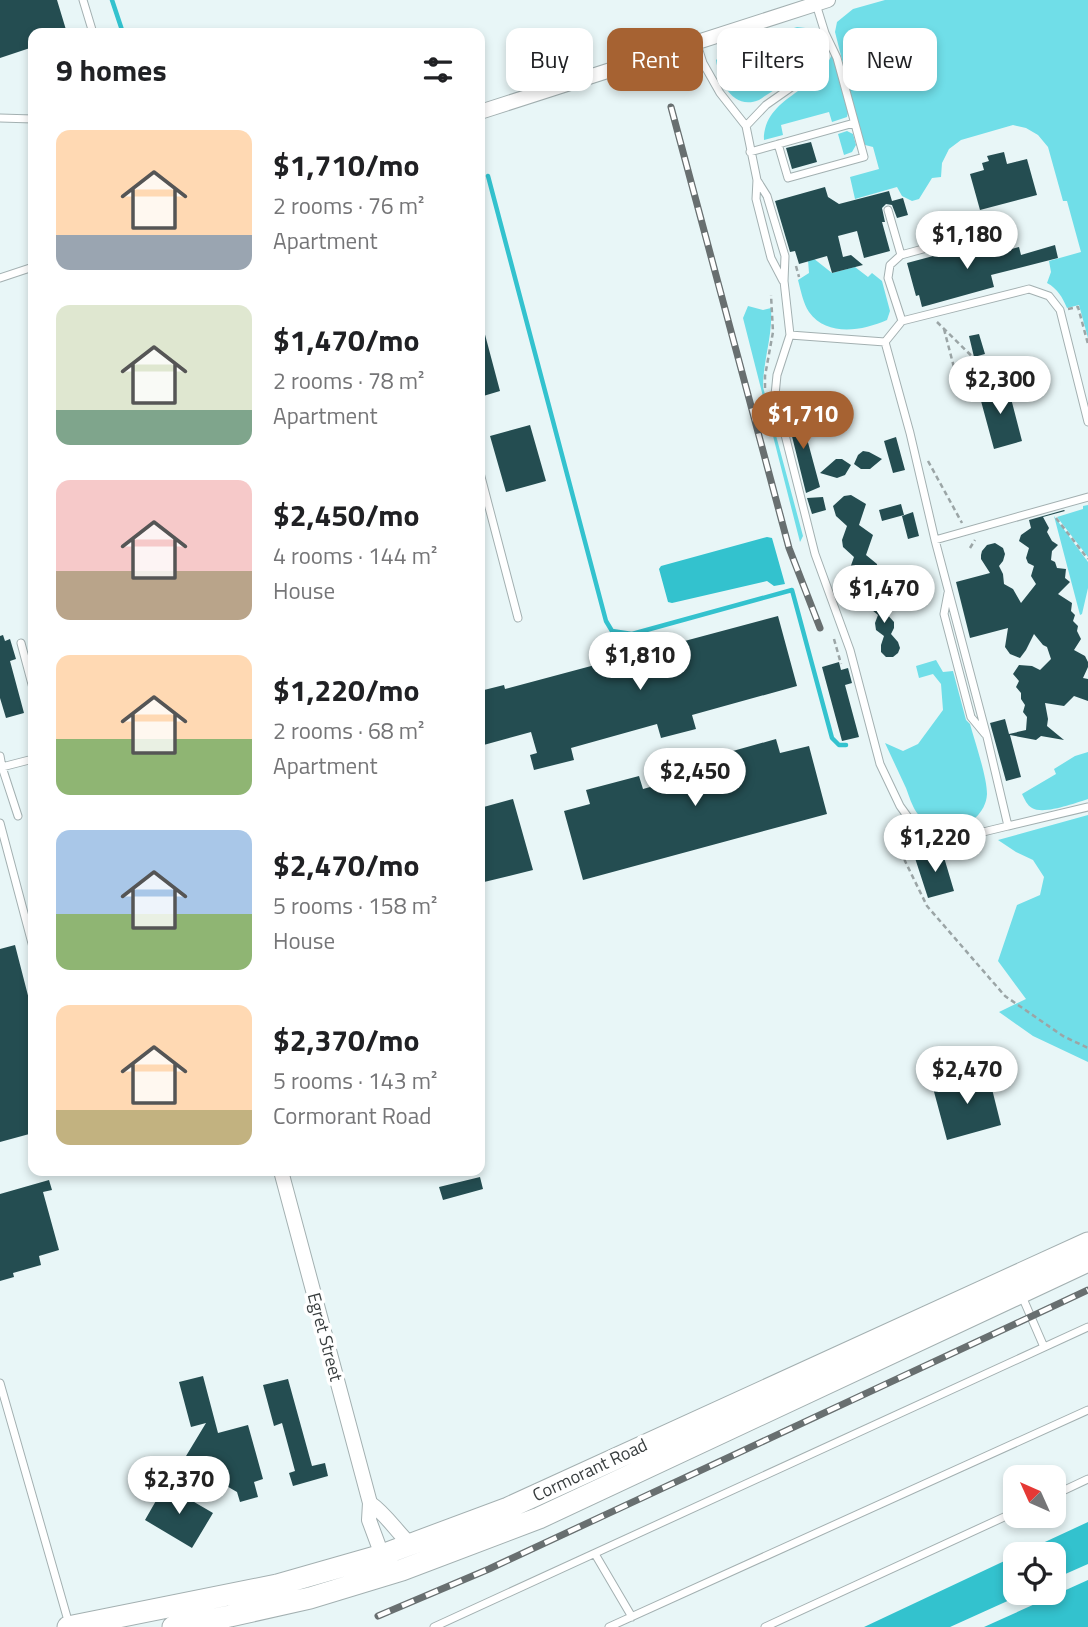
<!DOCTYPE html>
<html lang="en">
<head>
<meta charset="utf-8">
<style>
  :root { --surface:#fff; --page:#f2f2f2; --text:#202124; --muted:#757577; --accent:#a66232 }
  body { margin:0; font-family:"Titillium Web",sans-serif; background:var(--page); color:var(--text); height:100vh; display:flex; flex-direction:column; font-size:26px; white-space:nowrap }
  * { box-sizing:border-box; margin:0 }
  p { font-size:23px; color:var(--muted) }
  .icon { flex:none; width:38px; height:38px; fill:none; stroke:currentColor; stroke-width:2; stroke-linecap:round; stroke-linejoin:round }
  .map { position:relative; flex:1; overflow:hidden }
  .drawer { position:absolute; left:28px; top:28px; width:457px; height:1148px; display:flex; flex-direction:column; background:var(--surface); border-radius:14px; box-shadow:0 4px 10px #0003 }
  .drawer>* { flex:none }
  .guide { position:absolute; left:506px; top:28px; width:476px; height:63px; display:flex; gap:14px }
  .needle { width:46px; rotate:315deg }
  .buttons { position:absolute; left:1003px; top:1465px; display:grid; gap:14px }
  .buttons a { display:grid; place-items:center; width:63px; height:63px; border-radius:14px; background:var(--surface); box-shadow:0 4px 10px #0003; font-size:35px }
  .price { position:absolute; translate:-50% -60px; padding:0 16px; border-radius:24px; background:#fff; color:#222; font-size:23px; line-height:46px; filter:drop-shadow(0 2px 4px #0008) }
  .price::after { content:''; position:absolute; left:50%; top:42px; width:21px; height:16px; margin-left:-10px; background:inherit; clip-path:polygon(0 0,100% 0,50% 100%) }
  .price.active { background:var(--accent); color:#fff }
  ul { padding:0; list-style:none }
  li { display:flex; align-items:center; gap:21px; height:175px; padding:0 28px }
  li span { display:grid; place-items:center; flex:none; width:196px; height:140px; border-radius:14px; color:#555 }
  li>.icon { margin-inline-start:auto }
  span .icon { width:84px; height:84px; fill:#fffc; stroke-width:1 }
  li b { font-size:30px }
  h2 { display:flex; justify-content:space-between; align-items:center; height:84px; padding:0 28px; font-size:30px }
  .chip { padding:0 24px; border-radius:14px; background:var(--surface); box-shadow:0 4px 10px #0003; font-size:24px; line-height:63px }
  .chip.active { background:var(--accent); color:#fff }
  .map>svg:first-child { display:block }
</style>
</head>
<body>
<div class="map">
<svg width="1088" height="1627" viewBox="0 0 1088 1627">
  <rect width="100%" height="100%" fill="#e8f6f7"/>
  <!-- green -->
  <path fill="#70dee8" d="M885,0H1088V338L1079,305L1067,308C1062,297 1058,289 1047,283L1051,272L1049,261L1081,252L1067,201H1063L1048,147L1038,135L1026,128L1013,125L961,140L949,149L942,163L941,177L932,178L919,199L912,201L902,196L897,187L855,199L850,177L879,169L873,147L865,145L862,139L835,32L837,22L853,9Z
    M797,27L814,29C816,37 818,44 816,52C810,70 775,89 759,100C733,111 719,81 716,60L728,49Z
    M832,54L848,113L847,117L832,122L829,112L781,125L783,135L764,140C764,96 817,93 832,54Z
    M847,131L853,134L856,145L852,152L844,155L838,134Z
    M813,258L832,273L855,267L868,277L872,273L882,281L890,311L887,320C862,331 827,337 809,312C803,303 801,291 798,280L809,273L808,260Z
    M748,306L763,310L771,308C773,335 763,361 763,387L803,536L800,542L743,318Z
    M1088,505V557L1057,517L1083,509V506Z
    M1054,516L1088,562V588L1082,614L1080,615Z
    M936,660L943,672L953,671L966,720L970,724C975,742 987,777 987,794C986,813 969,827 951,828C937,830 926,824 917,813C912,806 909,796 906,788C899,773 892,758 885,743L903,751L918,744L943,710L941,684L933,674L919,678L916,666Z
    M1088,752V799C1075,803 1044,815 1032,808C1027,805 1025,800 1022,794L1056,774L1054,769L1075,756Z
    M1088,815V1062L1033,1036L999,1012L1026,999L998,961L1017,905L1040,895L1044,877L1033,860L1016,852L998,840Z"/>
  <!-- water -->
  <path fill="#33c2ce" d="M767,537L772,538L785,584L774,586L767,581L672,603L668,602L659,569L661,566Z
    M1088,1522V1627H864L1015,1556V1592H1054V1554H1019Z"/>
  <!-- pier -->
  <path fill="#e8f6f7" d="M1088,1564V1580L984,1627H950L1025,1593L1054,1592V1579Z"/>
  <g fill="none" stroke-linecap="round" stroke-linejoin="round">
    <!-- stream -->
    <path stroke="#33c2ce" stroke-width="4.5" d="M112,0L123,33
      M488,176L606,621L612,631L632,634L792,590L832,738L839,745H846"/>
  </g>
  <!-- building -->
  <path fill="#244d51" d="M0,0H57L67,33H33V47L0,58Z
    M811,142L817,162L792,169L786,148Z
    M1004,152L1007,164L1027,159L1037,195L980,210L970,174L984,170L982,163L989,161L987,156Z
    M825,187L828,197L839,204L889,191L892,201L903,198L908,215L897,218L892,205L886,204L882,208L885,222H882L890,251L864,258L857,231L838,236L843,257L851,255L863,265L832,273L827,256L799,264L795,251L790,252L775,201Z
    M982,239L986,256L1019,247L1021,255L1055,245L1058,258L991,275L994,287L922,307L919,295L916,296L907,263L967,247L966,244Z
    M480,327H483L500,391L480,397Z
    M979,334L985,354L974,357L969,336Z
    M1007,383L1022,441L994,449L978,390Z
    M799,409L820,487L806,493L786,412Z
    M530,425L546,481L506,492L490,436Z
    M896,437L905,470L893,473L884,441Z
    M863,451L869,452L882,459L870,469H861L854,464L858,455Z
    M836,459H842L851,465L845,475L837,478L820,473Z
    M851,495L866,504L859,525L873,535L866,555L877,564L878,574L870,586L856,584L851,578L849,571L854,557L843,547L842,540L847,526L836,516L833,506L844,496Z
    M823,497L826,510L812,514L807,498Z
    M901,504L904,515L882,521L879,510Z
    M1064,510L1065,511L1043,517L1049,528L1047,532L1052,541L1058,545L1052,551L1051,560L1055,562L1057,568L1066,569L1065,578L1070,582L1058,594L1072,603L1071,611L1075,615L1073,621L1078,626L1077,631L1081,639L1074,650L1085,656L1088,662V667L1083,678L1088,679V701L1074,696L1064,706L1045,703L1048,719L1047,726L1064,740L1041,736L1036,740L1010,735L1021,777L1006,781L990,723L1005,719L1009,734L1026,730L1027,717L1023,712L1025,705L1021,699V693L1016,687L1019,681L1013,674L1019,665L1032,666L1040,670L1051,659L1047,647L1043,645L1034,634L1026,650L1020,658L1010,654L1005,647L1008,628L970,638L956,582L990,573L981,559V555L982,551L987,545L995,543L1003,548L1005,554L1003,561L999,566L1003,574L1004,584L1013,589L1021,603L1036,584L1031,576L1034,566L1028,563L1026,558L1029,548L1019,541L1021,535L1031,528L1029,520Z
    M913,512L919,536L908,539L902,516Z
    M872,592L882,594L888,600L885,612L894,622V628L891,634L898,642L900,648L898,653L893,657H886L881,652V645L884,636L876,630L875,623L878,615L872,610L868,604Z
    M778,616L797,686L692,715L696,729L661,738L657,724L571,748L574,760L534,770L530,755L537,753L531,732L480,746V691L504,685L505,689Z
    M3,635L5,641L10,639L16,659L10,661L24,713L6,718L0,698V636Z
    M839,662L841,670L848,668L852,683L845,685L859,737L842,741L822,667Z
    M776,739L780,753L809,746L827,814L583,880L564,811L590,804L586,790L639,776L643,789L693,775L690,763Z
    M513,799L533,870L480,883V808Z
    M935,852L943,854L954,891L928,898L915,858Z
    M15,945L33,1015V1133L0,1142V949Z
    M988,1073L1001,1125L947,1140L933,1088Z
    M480,1177L483,1189L443,1200L439,1187Z
    M49,1180L52,1190L43,1192L59,1250L39,1256L41,1265L13,1273L14,1277L0,1281V1194Z
    M203,1376L218,1433L248,1425L263,1479L254,1482L258,1497L240,1502L237,1492L183,1461L206,1423L191,1427L179,1382Z
    M288,1379L312,1466L325,1463L328,1476L293,1486L289,1473L295,1471L282,1423L274,1426L263,1385Z
    M165,1485L213,1513L192,1548L145,1520Z"/>
  <g fill="none" stroke-linecap="round" stroke-linejoin="round">
    <!-- lane casing -->
    <g stroke="#a3b0b1" stroke-width="9">
      <path id="lane" d="M83,0L93,33
        M696,41L703,63L720,93L746,126L757,180L756,199L771,258L783,281
        M0,118L33,119
        M746,126L766,105L813,72L824,47L825,33L816,4
        M778,144L788,178L864,157L837,58L825,33
        M750,152L854,123
        M757,180L767,196L785,256L784,281L790,335L777,375L775,395L815,554L850,650L880,764L900,806L913,824L929,838L946,841L1008,826L987,737L935,540L910,433L885,342L790,335
        M888,210L901,255
        M0,278L33,267
        M902,321L1029,289L1049,296L1060,310L1088,422
        M885,342L902,321L888,278L890,265L901,255L978,234
        M480,473L518,618
        M935,540L1088,497
        M948,593L944,614L971,717L985,734
        M21,643L33,688
        M0,756L2,767L18,816
        M2,767L33,759
        M0,823L33,947
        M1008,826L1088,807
        M1021,1294L1044,1347
        M0,1383L69,1624
        M1054,1495L1088,1479
        M595,1554L632,1617
        M434,1627L1088,1327
        M609,1627L1088,1410
        M765,1627L1015,1512"/>
    </g>
    <!-- street casing -->
    <g stroke="#a3b0b1" stroke-width="16">
      <path id="street" d="M480,112L828,0
        M281,1171L370,1503L369,1520L382,1555
        M370,1503C386,1514 396,1531 410,1544"/>
    </g>
    <!-- primary casing -->
    <g stroke="#a3b0b1" stroke-width="23">
      <path id="primary" d="M68,1627L277,1585L382,1555L508,1508L1088,1243
        M173,1627L230,1616L310,1598L402,1570L539,1518L1088,1261"/>
    </g>
    <!-- path -->
    <path stroke="#9ba5a6" stroke-width="2.5" stroke-dasharray="5 3.5" stroke-linecap="butt" d="M796,266L799,277
      M1068,309L1078,307L1088,344
      M937,322L987,371
      M944,329L957,379
      M765,388V376L773,332L771,295
      M928,461L962,523
      M1056,518L1088,559
      M970,548L975,540
      M834,639L841,664
      M898,818L896,832L905,861L927,906L1005,996L1063,1036L1088,1048"/>
    <!-- lane -->
    <use href="#lane" stroke="#fff" stroke-width="7"/>
    <!-- street -->
    <use href="#street" stroke="#fff" stroke-width="14"/>
    <!-- primary -->
    <use href="#primary" stroke="#fff" stroke-width="21"/>
    <!-- rail casing -->
    <g stroke="#686f70" stroke-width="7">
      <path id="rail" d="M671,107L789,548L820,628
        M378,1616L489,1569L1088,1290"/>
    </g>
    <!-- rail -->
    <use href="#rail" stroke="#fff" stroke-width="4.5" stroke-dasharray="13" stroke-linecap="butt"/>
  </g>
  <g text-anchor="middle" stroke-width="7" stroke-linejoin="round" paint-order="stroke">
    <!-- street labels -->
    <g font-size="18" fill="#393e3f" stroke="#fff">
      <text transform="translate(325 1337) rotate(75)" y="6">Egret Street</text>
      <text transform="translate(590 1470) rotate(-25)" y="6">Cormorant Road</text>
    </g>
  </g>
</svg>
<div class="buttons">
<a><svg class="needle" viewBox="-14 -14 28 28"><path d="M0-13l5 13h-10z" fill="#e53935"/><path d="M0 13l5-13h-10z" fill="#757577"/></svg></a>
<a><svg class="icon" aria-label="locate" viewBox="0 0 24 24"><circle cx="12" cy="12" r="6"/><path d="M12 2v4M12 18v4M2 12h4M18 12h4"/></svg></a>
</div>
<b class="price" style="left:967px;top:271px">$1,180</b>
<b class="price" style="left:1000px;top:416px">$2,300</b>
<b class="price active" style="left:803px;top:451px">$1,710</b>
<b class="price" style="left:884px;top:625px">$1,470</b>
<b class="price" style="left:640px;top:692px">$1,810</b>
<b class="price" style="left:695px;top:808px">$2,450</b>
<b class="price" style="left:935px;top:874px">$1,220</b>
<b class="price" style="left:967px;top:1106px">$2,470</b>
<b class="price" style="left:179px;top:1516px">$2,370</b>
<div class="guide">
<a class="chip">Buy</a>
<a class="chip active">Rent</a>
<a class="chip">Filters</a>
<a class="chip">New</a>
</div>
<section class="drawer">
<h2>9 homes<svg class="icon" aria-label="filters" viewBox="0 0 24 24"><path d="M4 7h16M4 17h16"/><circle cx="9" cy="7" r="2"/><circle cx="15" cy="17" r="2"/></svg></h2>
<ul>
<li><span style="background:linear-gradient(#ffd9b3 75%,#9aa5b1 0)"><svg class="icon" aria-label="home" viewBox="0 0 24 24"><path d="M3 11l9-7 9 7M6 9v11h12V9"/></svg></span><div><b>$1,710/mo</b><p>2 rooms · 76 m²</p><p>Apartment</p></div></li>
<li><span style="background:linear-gradient(#dfe7d0 75%,#7fa58c 0)"><svg class="icon" aria-label="home" viewBox="0 0 24 24"><path d="M3 11l9-7 9 7M6 9v11h12V9"/></svg></span><div><b>$1,470/mo</b><p>2 rooms · 78 m²</p><p>Apartment</p></div></li>
<li><span style="background:linear-gradient(#f6c9c9 65%,#b9a48a 0)"><svg class="icon" aria-label="home" viewBox="0 0 24 24"><path d="M3 11l9-7 9 7M6 9v11h12V9"/></svg></span><div><b>$2,450/mo</b><p>4 rooms · 144 m²</p><p>House</p></div></li>
<li><span style="background:linear-gradient(#ffd9b3 60%,#8fb573 0)"><svg class="icon" aria-label="home" viewBox="0 0 24 24"><path d="M3 11l9-7 9 7M6 9v11h12V9"/></svg></span><div><b>$1,220/mo</b><p>2 rooms · 68 m²</p><p>Apartment</p></div></li>
<li><span style="background:linear-gradient(#a9c7e8 60%,#8fb573 0)"><svg class="icon" aria-label="home" viewBox="0 0 24 24"><path d="M3 11l9-7 9 7M6 9v11h12V9"/></svg></span><div><b>$2,470/mo</b><p>5 rooms · 158 m²</p><p>House</p></div></li>
<li><span style="background:linear-gradient(#ffd9b3 75%,#c2b280 0)"><svg class="icon" aria-label="home" viewBox="0 0 24 24"><path d="M3 11l9-7 9 7M6 9v11h12V9"/></svg></span><div><b>$2,370/mo</b><p>5 rooms · 143 m²</p><p>Cormorant Road</p></div></li>
</ul>
</section>
</div>
</body>
</html>
